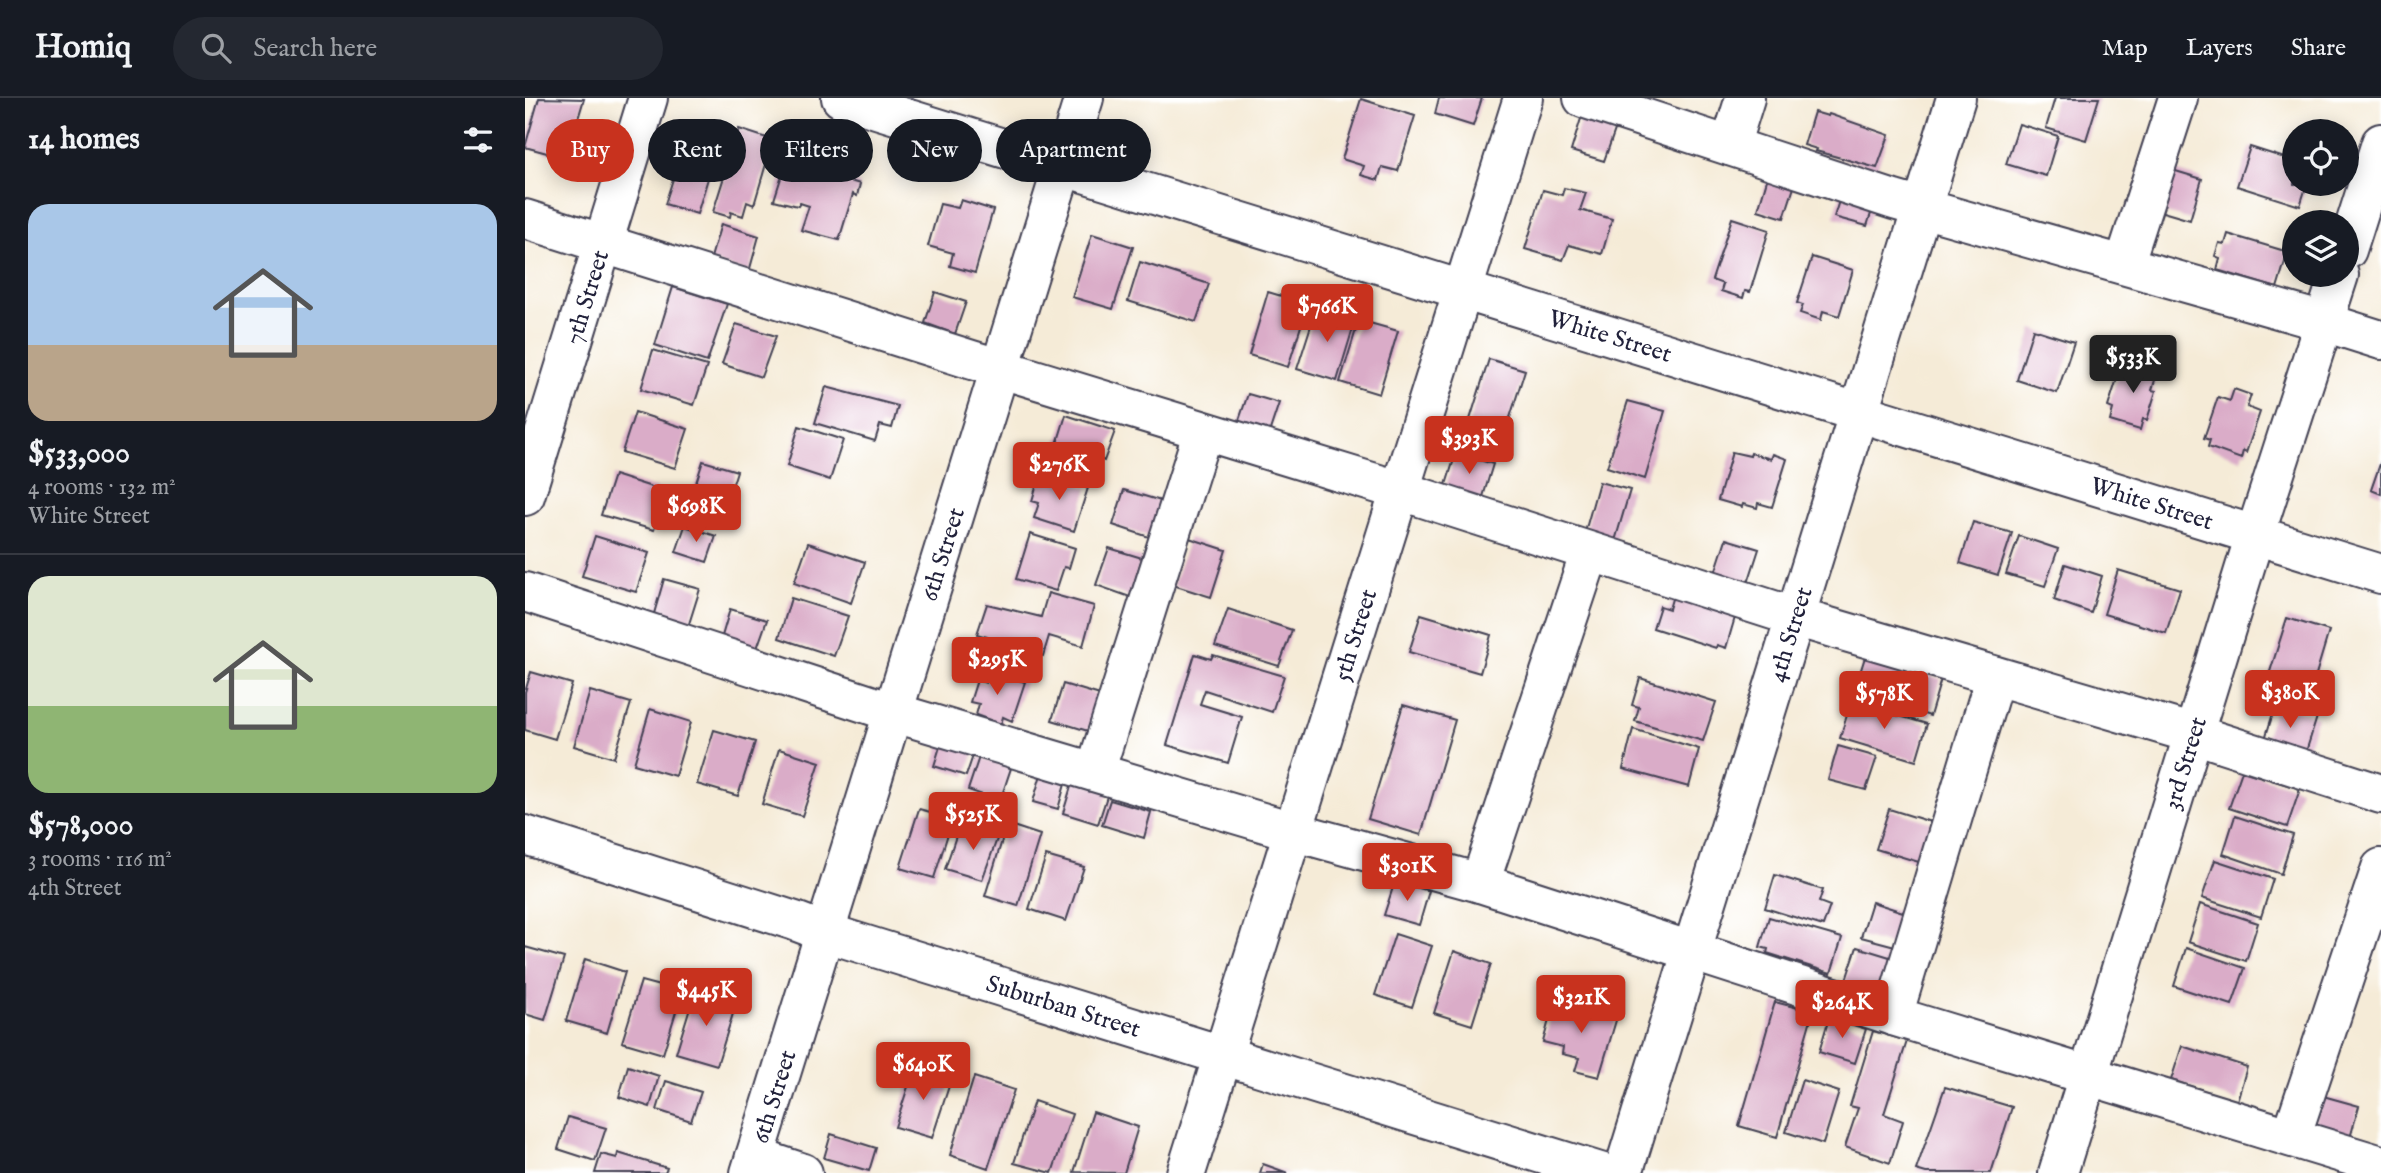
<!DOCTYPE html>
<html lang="en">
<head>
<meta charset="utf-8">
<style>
  :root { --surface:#171b24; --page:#242831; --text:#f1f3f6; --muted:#9ea1a6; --line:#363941; --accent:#c8321e }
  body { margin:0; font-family:"IM FELL English",serif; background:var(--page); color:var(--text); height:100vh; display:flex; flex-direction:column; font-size:26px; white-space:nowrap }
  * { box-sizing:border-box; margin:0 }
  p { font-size:23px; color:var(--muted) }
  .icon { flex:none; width:38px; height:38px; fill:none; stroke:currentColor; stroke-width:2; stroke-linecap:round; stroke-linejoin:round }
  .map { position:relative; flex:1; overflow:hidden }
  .drawer { display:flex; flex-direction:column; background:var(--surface); width:525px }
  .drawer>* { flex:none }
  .guide { position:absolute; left:21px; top:21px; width:665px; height:63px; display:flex; gap:14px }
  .tools { position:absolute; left:1757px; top:21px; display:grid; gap:14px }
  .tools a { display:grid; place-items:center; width:77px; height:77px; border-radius:50%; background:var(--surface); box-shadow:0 4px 18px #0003; font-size:35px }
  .price { position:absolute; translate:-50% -60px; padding:0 16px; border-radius:7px; background:var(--accent); color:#fff; font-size:23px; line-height:46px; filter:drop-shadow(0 2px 4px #0008) }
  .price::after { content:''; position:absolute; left:50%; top:42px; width:21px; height:16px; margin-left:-10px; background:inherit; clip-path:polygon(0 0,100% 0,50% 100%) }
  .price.on { background:#222; color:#fff }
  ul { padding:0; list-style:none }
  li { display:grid; align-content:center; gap:14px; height:371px; padding:0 28px }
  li+li { border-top:2px solid var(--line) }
  li span { display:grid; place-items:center; height:217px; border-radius:21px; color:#555 }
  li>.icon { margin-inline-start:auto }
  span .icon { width:126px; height:126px; fill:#fffc; stroke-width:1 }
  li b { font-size:30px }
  h2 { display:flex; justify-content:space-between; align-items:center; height:84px; padding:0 28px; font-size:30px }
  .pill { padding:0 24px; border-radius:32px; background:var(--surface); box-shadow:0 4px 18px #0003; font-size:24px; line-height:63px }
  .pill.on { background:var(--accent); color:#fff }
  header { display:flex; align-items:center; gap:42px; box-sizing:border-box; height:98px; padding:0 35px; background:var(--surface); border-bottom:2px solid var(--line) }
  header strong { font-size:33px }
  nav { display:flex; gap:38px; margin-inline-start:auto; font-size:24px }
  .search { width:490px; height:63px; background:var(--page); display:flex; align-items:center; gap:18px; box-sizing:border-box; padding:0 24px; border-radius:38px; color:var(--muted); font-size:26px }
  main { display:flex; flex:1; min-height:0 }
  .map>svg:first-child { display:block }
</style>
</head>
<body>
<header>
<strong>Homiq</strong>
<div class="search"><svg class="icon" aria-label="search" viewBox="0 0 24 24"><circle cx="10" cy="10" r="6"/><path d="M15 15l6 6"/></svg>Search here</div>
<nav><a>Map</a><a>Layers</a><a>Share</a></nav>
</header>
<main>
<section class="drawer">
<h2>14 homes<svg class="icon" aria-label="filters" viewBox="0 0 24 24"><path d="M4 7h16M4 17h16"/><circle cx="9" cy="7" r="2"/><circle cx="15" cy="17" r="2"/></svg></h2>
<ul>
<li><span style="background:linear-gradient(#a9c7e8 65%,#b9a48a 0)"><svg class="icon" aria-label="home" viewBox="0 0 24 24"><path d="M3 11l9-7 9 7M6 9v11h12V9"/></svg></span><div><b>$533,000</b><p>4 rooms · 132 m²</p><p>White Street</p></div></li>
<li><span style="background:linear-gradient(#dfe7d0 60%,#8fb573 0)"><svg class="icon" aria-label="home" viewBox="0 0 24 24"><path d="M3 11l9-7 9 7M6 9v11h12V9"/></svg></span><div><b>$578,000</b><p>3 rooms · 116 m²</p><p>4th Street</p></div></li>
</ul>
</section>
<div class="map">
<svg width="1856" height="1075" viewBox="0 0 1856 1075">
  <rect width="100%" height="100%" fill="#fff"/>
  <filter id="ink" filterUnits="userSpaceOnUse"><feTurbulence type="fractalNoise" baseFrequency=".0143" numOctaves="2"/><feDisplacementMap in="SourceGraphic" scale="14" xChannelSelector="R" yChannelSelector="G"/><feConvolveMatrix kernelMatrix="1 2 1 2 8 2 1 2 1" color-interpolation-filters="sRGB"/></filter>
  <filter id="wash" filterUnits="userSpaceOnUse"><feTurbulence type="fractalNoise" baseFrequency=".00686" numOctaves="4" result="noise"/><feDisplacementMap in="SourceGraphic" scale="28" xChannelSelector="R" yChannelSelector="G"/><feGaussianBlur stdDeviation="1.57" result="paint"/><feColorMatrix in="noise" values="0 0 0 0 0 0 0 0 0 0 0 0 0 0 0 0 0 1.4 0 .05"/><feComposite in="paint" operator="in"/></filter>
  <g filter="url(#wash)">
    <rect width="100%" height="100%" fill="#f5ebd7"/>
    <g id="blocks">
      <!-- building -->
      <path fill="#daacc8" d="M14,0L59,1L49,34L63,39L55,64L0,49Z
        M914,0H957L948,28L910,16Z
        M1530,0H1574L1561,42L1521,30Z
        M836,1L890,18L873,73L857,69L853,82L836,77L839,68L817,61Z
        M1058,14L1092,26L1079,63L1046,53Z
        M1289,14L1303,18L1304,16L1364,37L1352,70L1291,53L1292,51L1279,47Z
        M166,25L197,35L172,116L140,106Z
        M1494,26L1533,38L1521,78L1481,66Z
        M214,31L248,42L229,107L222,104L218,118L206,114L205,119L188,114Z
        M1725,49L1769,63V86H1782L1775,108L1712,88Z
        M261,64L335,86L332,98L328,96L314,142L276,132L284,108L275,105L273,108L249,102Z
        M1644,71L1677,81L1665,122L1631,112Z
        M1244,75L1271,83L1259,120L1233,112Z
        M1039,90L1061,95L1055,112L1087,121L1077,156L1044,147L1038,162L1000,151L1018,92L1037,97Z
        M1316,96L1349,106L1342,128L1309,119Z
        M436,102L468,112L450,175L425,168L428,155L403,148L415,106L433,110Z
        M1207,120L1244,132L1225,194L1220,193L1218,200L1196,193L1198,186L1187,182Z
        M196,126L234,138L224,174L185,163Z
        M567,136L608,149L588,211L547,199Z
        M1703,136L1763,154L1752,190L1692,172L1695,160L1690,158L1694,145L1700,146Z
        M1287,159L1328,172L1314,218L1298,213L1296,222L1275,215L1278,207L1272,205Z
        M615,164L684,186L671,224L603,203Z
        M148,189L202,206L182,264L130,247Z
        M410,194L441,204L430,236L400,225Z
        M743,194L783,206L763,269L724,257Z
        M792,209L831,220L812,283L772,271Z
        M834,222L873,233L854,296L815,284Z
        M211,226L251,238L236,279L197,266Z
        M1508,231L1549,244L1532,295L1492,282Z
        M128,252L182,268L169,307L116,291Z
        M964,261L1000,272L976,348L944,339L947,330L943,328Z
        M1598,262L1633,272L1627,292L1631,293L1622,322L1618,321L1615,332L1585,323L1588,311L1583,309Z
        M301,289L373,308L367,330L355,327L350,343L290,325Z
        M1709,291L1726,297L1722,309L1735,314L1721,355L1718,353L1716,361L1683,349L1685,342L1679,340L1693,299L1705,303Z
        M723,296L754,305L743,338L712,328Z
        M1103,303L1140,313L1120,381L1082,369Z
        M110,314L163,331L150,370L97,354Z
        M541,317L590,333L579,363L572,360L568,374L527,362Z
        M274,328L318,342L305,382L262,368Z
        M1207,354L1225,358L1226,355L1246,361L1248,356L1262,361L1247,409L1233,405L1232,410L1218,406L1217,409L1193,402Z
        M931,355L968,366L957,402L920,390Z
        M178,363L212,373L203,401L169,391Z
        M1856,363V396L1846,392Z
        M89,377L142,394L129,432L76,417Z
        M522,377L563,390L549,433L509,420L514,405L507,403L513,382L520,385Z
        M1074,384L1105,392L1090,443L1060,434Z
        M599,392L636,403L624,439L588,427Z
        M1448,424L1487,435L1473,477L1435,465Z
        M160,428L191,438L182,464L151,454Z
        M505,436L550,450L544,470L539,469L531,493L491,481Z
        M70,438L124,455L111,494L57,478Z
        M1494,438L1533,451L1520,488L1481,476Z
        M664,440L701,452L686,499L648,487Z
        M1201,441L1234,451L1223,485L1190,475Z
        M283,445L340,464L326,505L269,485Z
        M584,450L617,460L605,499L571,487Z
        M1540,466L1577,478L1566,515L1529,502Z
        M1593,472L1655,491L1641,535L1579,516Z
        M139,481L175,491L163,529L128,519Z
        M1149,494L1211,516L1201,550L1192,547L1191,550L1128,530L1135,508L1144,511Z
        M523,495L569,508L558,548L524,538L518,558L461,542L462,539L452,536L462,506L516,519Z
        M266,500L323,518L309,558L254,540Z
        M205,511L242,522L230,556L195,545Z
        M703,511L767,532L754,568L690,548Z
        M896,516L966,537L955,575L884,554Z
        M1762,520L1804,533L1786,593L1743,580Z
        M670,556L686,561L688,557L759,578L747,614L680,592L675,606L717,619L703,665L642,647Z
        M1340,559L1416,581L1405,618L1329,594Z
        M465,573L500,584L487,623L478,619L476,626L451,617L454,606L445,604L452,582L461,585Z
        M6,574L47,586L30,641L0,632V594Z
        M1115,580L1191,604L1178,643L1110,623L1114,609L1107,607Z
        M538,586L575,597L563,633L527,622Z
        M65,593L106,605L89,660L49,648Z
        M1326,604L1402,626L1391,663L1315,640Z
        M1751,606L1792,619L1780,657L1739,644Z
        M878,607L930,622L896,737L843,721Z
        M125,611L166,624L150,678L109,666Z
        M1108,631L1174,651L1164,689L1098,671Z
        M189,632L230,644L213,698L172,686Z
        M418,639L451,649L441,678L409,668Z
        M1313,648L1352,659L1341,692L1303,682Z
        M254,651L295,664L277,718L237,706Z
        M454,659L486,670L475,703L443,692Z
        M517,673L542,679L533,711L508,704Z
        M1717,673L1775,691L1762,729L1704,710Z
        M548,682L584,692L573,726L538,715Z
        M585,702L626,714L619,740L577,727Z
        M394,711L428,720L409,780L375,770Z
        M1364,711L1409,725L1397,765L1351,751Z
        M1710,718L1768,737L1756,776L1698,756Z
        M454,724L476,730L457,782L420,771L432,735L449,741Z
        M482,726L515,737L493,808L460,798Z
        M521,758L559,769L541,823L504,811Z
        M1690,762L1748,781L1736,819L1677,800Z
        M1250,777L1298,792L1294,804L1305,808L1298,828L1240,810Z
        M870,783L904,793L894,827L859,817Z
        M1347,804L1381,815L1370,848L1336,839Z
        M1675,806L1733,825L1721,863L1663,844Z
        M1244,819L1317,840L1306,875L1242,855L1243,851L1235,849Z
        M870,836L907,848L887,909L850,897Z
        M0,849L39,860L20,922L0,916Z
        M1332,849L1368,860L1357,897L1320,885Z
        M1661,850L1720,870L1707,907L1649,888Z
        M929,853L966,866L947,927L909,915Z
        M60,861L100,874L82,935L41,923Z
        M116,883L157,894L138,956L97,944Z
        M170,893L211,906L192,967L151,955Z
        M1030,900L1092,919L1074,979L1050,973L1054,960L1037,956L1038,949L1018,944Z
        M1250,904L1288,914L1252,1039L1214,1028Z
        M1304,920L1341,931L1330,965L1294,954Z
        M1348,933L1382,943L1359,1016L1378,1023L1365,1065L1320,1049L1333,1010L1325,1008Z
        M1657,948L1722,969L1712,1003L1646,982Z
        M390,967L427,979L407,1040L370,1029Z
        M103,968L134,978L125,1009L94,999Z
        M449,979L489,992L463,1070L425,1057Z
        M1277,982L1314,994L1298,1046L1261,1034Z
        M141,983L176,994L166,1023L132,1012Z
        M1420,989L1487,1009L1466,1075H1401L1391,1072Z
        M1798,998L1834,1008L1825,1040L1788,1029Z
        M509,1003L547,1016L527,1075L489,1065Z
        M568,1014L613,1029L599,1075L549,1074Z
        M43,1019L81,1030L70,1063L33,1051Z
        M306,1036L351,1050L344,1073L299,1060Z
        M93,1055L142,1070L140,1075H70L76,1056L92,1060Z
        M738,1066L763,1075H735Z"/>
    </g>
  </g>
  <g filter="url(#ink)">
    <use href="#blocks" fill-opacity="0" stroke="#424052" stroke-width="2"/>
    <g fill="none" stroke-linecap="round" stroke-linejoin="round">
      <!-- minor casing -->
      <g stroke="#424052" stroke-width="42">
        <g id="minor">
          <path id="s1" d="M316,0L1856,476"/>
          <path d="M1058,0L1369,102L1799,224L1856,242"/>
          <path d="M1205,48L1220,0"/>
          <path d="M0,121L447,262L873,392L1270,519L1669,636L1856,696"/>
          <path d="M1822,152L1856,45"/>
          <path d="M1599,167L1653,0"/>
          <path id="s2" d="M0,398L123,0"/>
          <path d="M0,494L367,614L767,733L955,785L1368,918"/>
          <path d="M1470,578L1368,918L1856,1067"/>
          <path d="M570,674L678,333"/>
          <path id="s3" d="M0,737L270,823L299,834L1078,1075"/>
          <path d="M955,785L1065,454"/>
          <path d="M1766,1039L1856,770"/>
          <path d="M230,1059L278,1075"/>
          <path id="s4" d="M225,1075L559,0"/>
          <path id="s5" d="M661,1075L998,0"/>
          <path id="s6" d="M1098,1075L1431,0"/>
          <path id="s7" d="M1533,1075L1730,437L1814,177"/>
        </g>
      </g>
      <!-- minor -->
      <use href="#minor" stroke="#fff" stroke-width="38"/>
    </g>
  </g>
  <g text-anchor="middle" stroke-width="6" stroke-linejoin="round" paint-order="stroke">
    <!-- street labels -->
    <g font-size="24" fill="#22223b" stroke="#fff">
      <text dy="8" stroke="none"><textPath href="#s2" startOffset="208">7th Street</textPath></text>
      <text dy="8" stroke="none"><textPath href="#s1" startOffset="805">White Street</textPath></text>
      <text dy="8" stroke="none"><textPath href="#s1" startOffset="1372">White Street</textPath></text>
      <text dy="8" stroke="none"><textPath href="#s4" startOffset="648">6th Street</textPath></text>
      <text dy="8" stroke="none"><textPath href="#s5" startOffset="564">5th Street</textPath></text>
      <text dy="8" stroke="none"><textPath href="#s6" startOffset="564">4th Street</textPath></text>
      <text dy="8" stroke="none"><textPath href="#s7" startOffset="429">3rd Street</textPath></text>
      <text dy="8" stroke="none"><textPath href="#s3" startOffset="565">Suburban Street</textPath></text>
      <text dy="8" stroke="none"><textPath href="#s4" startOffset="80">6th Street</textPath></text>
    </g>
  </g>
</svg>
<div class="tools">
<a><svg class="icon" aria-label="locate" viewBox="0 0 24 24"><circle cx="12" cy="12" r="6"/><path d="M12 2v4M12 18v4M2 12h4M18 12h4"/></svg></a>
<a><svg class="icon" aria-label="layers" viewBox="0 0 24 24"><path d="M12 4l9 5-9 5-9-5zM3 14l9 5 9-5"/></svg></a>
</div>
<b class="price" style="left:802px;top:246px">$766K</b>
<b class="price on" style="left:1608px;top:297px">$533K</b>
<b class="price" style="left:944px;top:378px">$393K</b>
<b class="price" style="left:534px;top:404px">$276K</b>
<b class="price" style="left:171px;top:446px">$698K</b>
<b class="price" style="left:472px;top:599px">$295K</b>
<b class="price" style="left:1765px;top:632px">$380K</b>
<b class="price" style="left:1359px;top:633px">$578K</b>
<b class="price" style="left:448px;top:754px">$525K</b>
<b class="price" style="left:882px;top:805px">$301K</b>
<b class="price" style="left:181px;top:930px">$445K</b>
<b class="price" style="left:1056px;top:937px">$321K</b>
<b class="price" style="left:1317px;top:942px">$264K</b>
<b class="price" style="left:398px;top:1004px">$640K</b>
<div class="guide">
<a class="pill on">Buy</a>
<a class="pill">Rent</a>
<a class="pill">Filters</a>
<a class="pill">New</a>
<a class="pill">Apartment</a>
</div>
</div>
</main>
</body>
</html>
